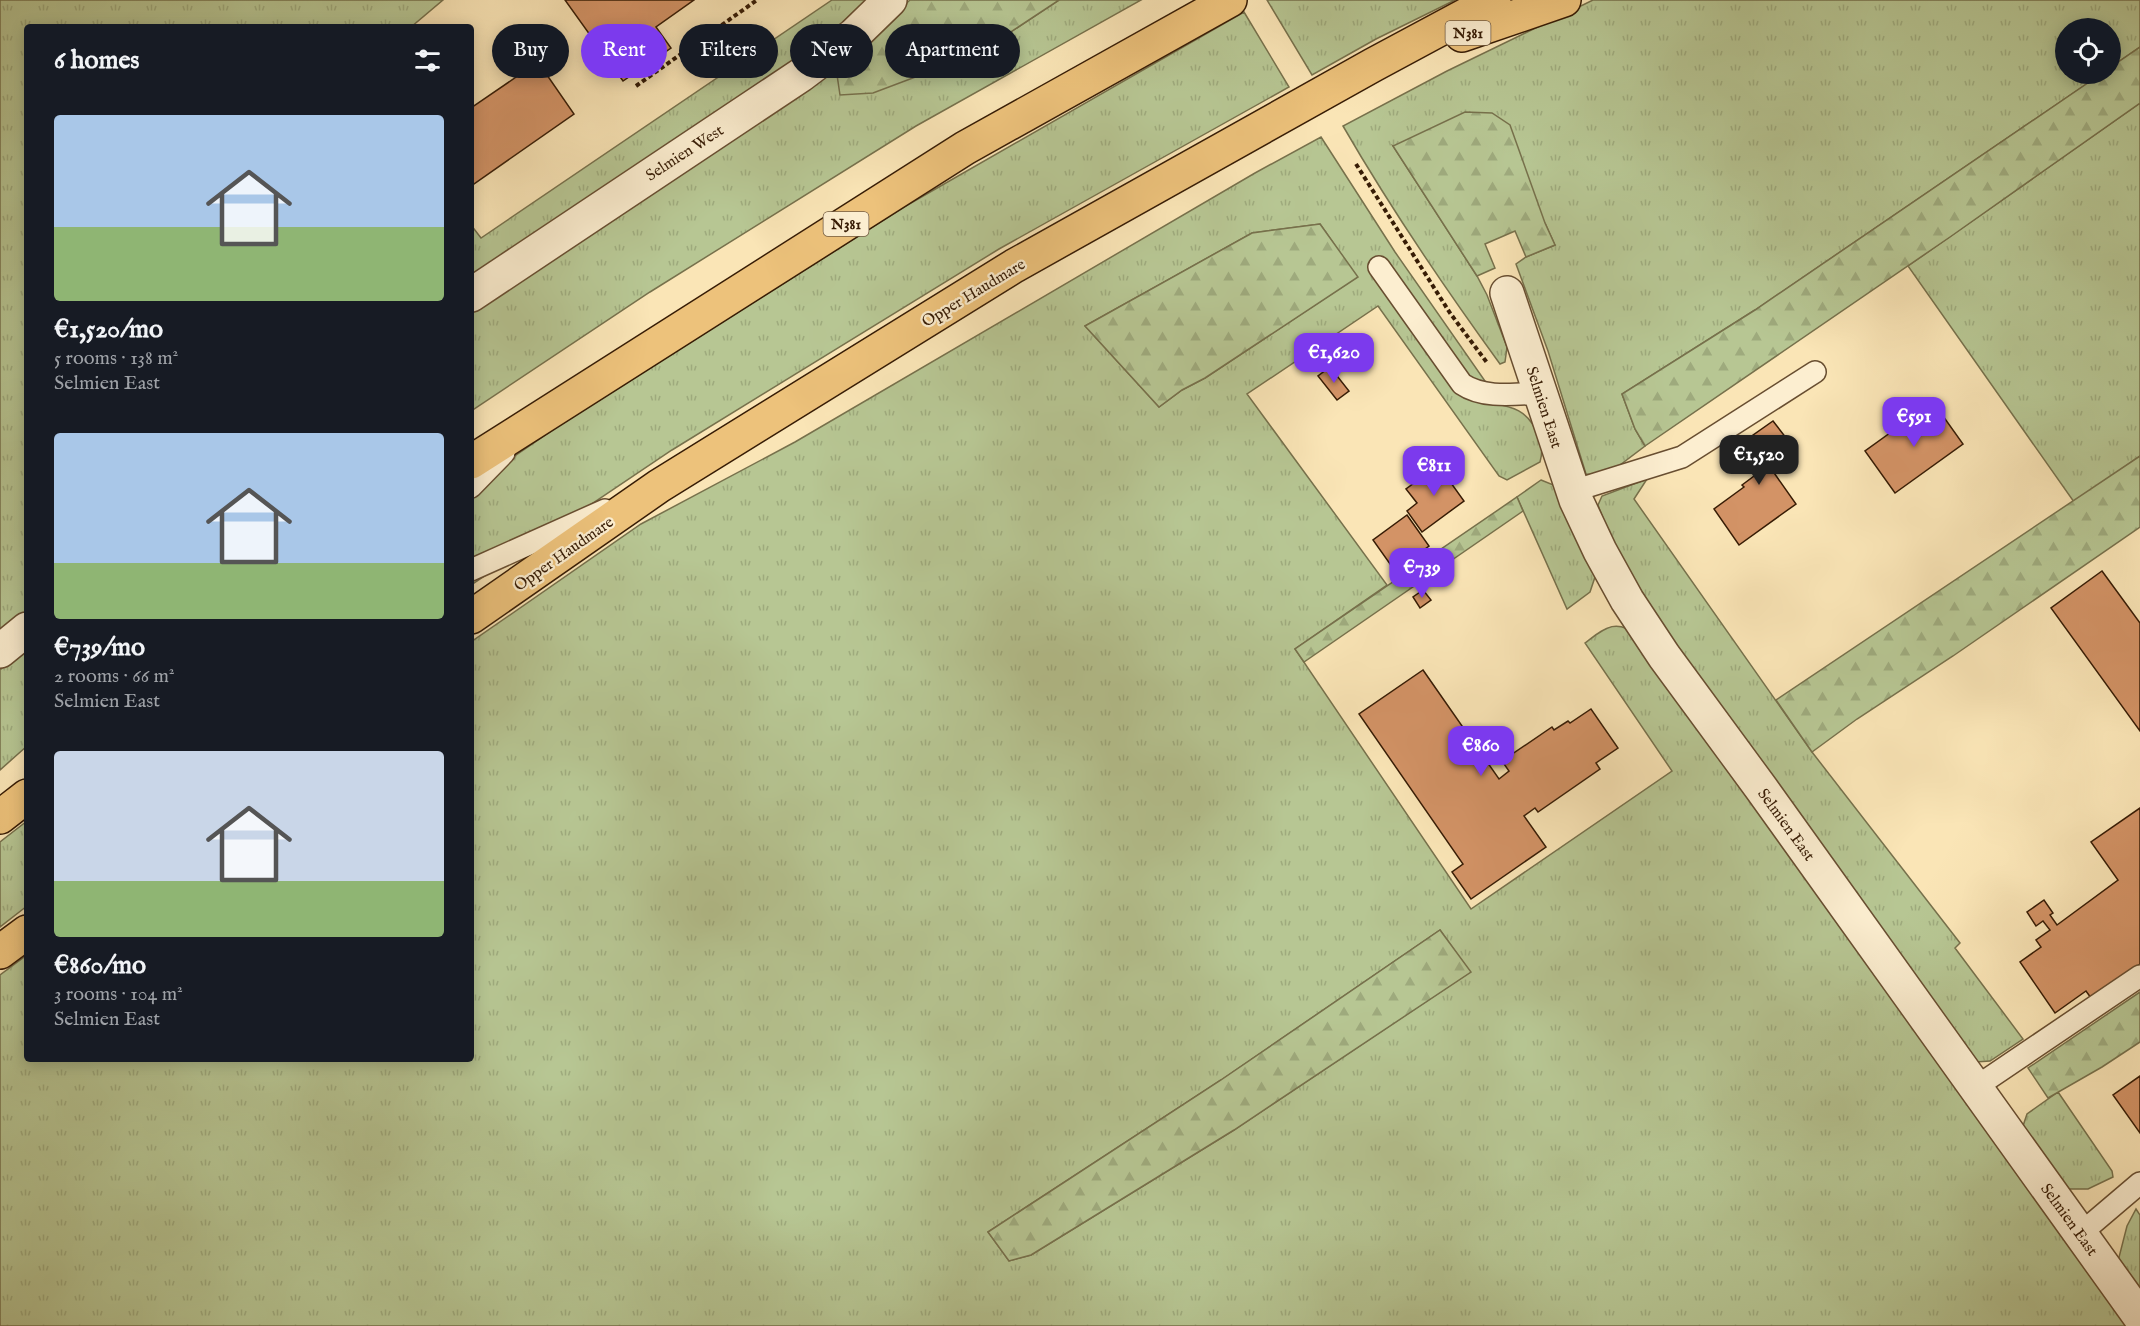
<!DOCTYPE html>
<html lang="en">
<head>
<meta charset="utf-8">
<style>
  :root { --surface:#171b24; --page:#20242c; --text:#f1f3f6; --muted:#9ea1a6; --accent:#7c3aed }
  body { margin:0; font-family:"IM FELL English",serif; background:var(--page); color:var(--text); height:100vh; display:flex; flex-direction:column; font-size:22px; white-space:nowrap }
  * { box-sizing:border-box; margin:0 }
  p { font-size:20px; color:var(--muted) }
  .icon { flex:none; width:33px; height:33px; fill:none; stroke:currentColor; stroke-width:2; stroke-linecap:round; stroke-linejoin:round }
  .map { position:relative; flex:1; overflow:hidden }
  .details { position:absolute; left:24px; top:24px; width:450px; height:1038px; display:flex; flex-direction:column; background:var(--surface); border-radius:6px; box-shadow:0 3px 15px #0003 }
  .details>* { flex:none }
  .top-card { position:absolute; left:492px; top:24px; width:570px; height:54px; display:flex; gap:12px }
  .buttons { position:absolute; left:2055px; top:18px; display:grid; gap:12px }
  .buttons a { display:grid; place-items:center; width:66px; height:66px; border-radius:50%; background:var(--surface); box-shadow:0 3px 15px #0003; font-size:30px }
  .price { position:absolute; translate:-50% -51px; padding:0 14px; border-radius:12px; background:var(--accent); color:#fff; font-size:20px; line-height:39px; filter:drop-shadow(0 2px 3px #0008) }
  .price::after { content:''; position:absolute; left:50%; top:36px; width:18px; height:14px; margin-left:-9px; background:inherit; clip-path:polygon(0 0,100% 0,50% 100%) }
  .price.on { background:#222; color:#fff }
  ul { padding:0; list-style:none }
  li { display:grid; align-content:center; gap:12px; height:318px; padding:0 30px }
  li span { display:grid; place-items:center; height:186px; border-radius:6px; color:#555 }
  li>.icon { margin-inline-start:auto }
  span .icon { width:108px; height:108px; fill:#fffc; stroke-width:1 }
  li b { font-size:26px }
  h2 { display:flex; justify-content:space-between; align-items:center; height:72px; padding:0 30px; font-size:26px }
  .chip { padding:0 21px; border-radius:27px; background:var(--surface); box-shadow:0 3px 15px #0003; font-size:21px; line-height:54px }
  .chip.on { background:var(--accent); color:#fff }
  .map>svg:first-child { display:block }
</style>
</head>
<body>
<div class="map">
<svg width="2140" height="1326" viewBox="0 0 2140 1326">
  <defs>
    <pattern id="grass-tufts" width="24" height="20" patternUnits="userSpaceOnUse" patternTransform="scale(1.5)"><rect width="24" height="20" fill="#b7c693"/><path d="M3 7l-1-3M5 7V3M7 7l1-3M15 17l-1-3M17 17v-4M19 17l1-3" fill="none" stroke="#9eaa7d"/></pattern>
    <pattern id="forest-firs" width="22" height="20" patternUnits="userSpaceOnUse" patternTransform="scale(1.5)"><rect width="22" height="20" fill="#b7c693"/><path d="M5 1l3.5 6h-7zM16 11l3.5 6h-7z" fill="#9eaa7d"/></pattern>
  </defs>
  <rect width="100%" height="100%" fill="#fae5b6"/>
  <filter id="stains"><feTurbulence type="fractalNoise" baseFrequency=".00333" numOctaves="4"/><feColorMatrix values="0 0 0 0 .2 0 0 0 0 .09 0 0 0 0 .02 0 0 0 .5 -.17"/></filter>
  <radialGradient id="worn" r=".72"><stop offset=".6" stop-color="#630" stop-opacity="0"/><stop offset="1" stop-color="#630" stop-opacity=".3"/></radialGradient>
  <!-- grass -->
  <path fill="url(#grass-tufts)" stroke="#77714c" stroke-width="1.5" fill-rule="evenodd" d="M0,0H443L411,27H27V613L0,635Z
    M832,0H873L799,60L471,277V225L481,238Z
    M1059,0H1141L916,126L650,292L471,411V308L836,68L979,53Z
    M1267,0H1455L1376,39L1312,75Z
    M1593,0H2140V47L2111,67L2110,28H2066V74H2101L1755,310L1622,394L1635,429L1645,446L1608,474L1598,476L1586,474L1548,351L1516,264L1526,257L1555,245L1545,223L1393,146L1477,276L1487,295L1507,347L1505,362L1500,364C1444,287 1391,209 1343,126L1447,71Z
    M1244,12L1289,87L999,249L672,450L471,585V486L560,425L904,207Z
    M2140,103V456L2074,502L1908,266Z
    M1321,137L1395,252L1485,381L1481,382L1468,377L1384,260L1370,269L1453,386C1456,389 1460,393 1464,395C1491,410 1523,396 1538,435C1542,446 1543,451 1540,462L1507,480L1499,476L1378,306L1247,394L1387,585L1295,649L1471,909L1672,771L1585,643C1605,628 1615,618 1638,635L2132,1326H0V975L27,955V1059H471V642L641,524L795,442L1255,173ZM1320,224L1357,277L1205,378L1182,390L1159,407L1085,326L1252,233ZM1440,930L1470,972L1234,1130L1031,1255L1009,1261L988,1232L1221,1080Z
    M1647,479L1634,499L1812,752L1960,943L1955,948L2023,1039L1990,1061L1975,1062L1673,640C1645,597 1615,554 1598,505L1602,496Z
    M1541,480L1556,486L1596,574L1590,592L1567,609L1517,497Z
    M27,646V746L0,770V670Z
    M27,821V906L0,927V842Z
    M2058,1092L2112,1171L2113,1177L2088,1189H2063L2022,1129L2027,1114Z
    M2136,1209L2140,1215V1297L2117,1265L2127,1226Z"/>
  <!-- forest -->
  <path fill="url(#forest-firs)" stroke="#77714c" stroke-width="1.5" d="M910,0H1059L979,53L873,93L840,95L836,68Z
    M2140,47V103L1950,237L1645,446L1635,429L1622,394L1755,310L2101,74H2110L2111,67Z
    M1465,112L1492,113L1510,125L1545,223L1555,245L1526,257L1515,231L1485,244L1495,268L1477,276L1393,146Z
    M1320,224L1358,277L1205,378L1182,390L1159,407L1085,326L1252,233Z
    M2140,456V527L1953,656L1857,719L1812,752L1776,700Z
    M1517,497L1523,511L1304,662L1295,649Z
    M1440,930L1471,972L1234,1130L1031,1255L1009,1261L988,1232L1221,1080Z
    M2140,992V1042L2102,1067L2048,1098L2028,1068Z"/>
  <!-- building -->
  <path fill="#d39366" stroke="#371c05" stroke-width="1.5" d="M565,0H694L656,27L671,48L623,81Z
    M538,62L574,114L471,186V108Z
    M1330,367L1349,391L1337,400L1318,376Z
    M1933,402L1963,444L1895,493L1865,451Z
    M1773,421L1797,452L1772,470L1796,504L1739,545L1714,509L1744,487L1742,485L1758,473L1739,445Z
    M1443,462L1456,480L1451,483L1464,501L1422,532L1407,511L1417,503L1406,489Z
    M1407,515L1429,546L1395,571L1373,540Z
    M2102,571L2140,623V731L2051,608Z
    M1423,590L1431,600L1420,608L1413,597Z
    M1423,670L1499,779L1509,771L1502,761L1552,727L1554,730L1568,721L1570,723L1591,709L1618,748L1596,763L1600,769L1538,812L1535,808L1524,816L1546,847L1471,899L1452,872L1463,864L1359,714Z
    M2140,808V964L2091,998L2086,991L2055,1013L2020,962L2041,947L2036,940L2050,930L2043,921L2036,926L2027,912L2044,900L2053,913L2050,915L2057,925L2118,880L2091,842Z
    M2140,1076V1133L2113,1095Z"/>
  <g fill="none" stroke-linecap="round" stroke-linejoin="round">
    <!-- service casing -->
    <g stroke="#684e31" stroke-width="24">
      <path id="service" d="M1379,267L1462,384C1484,399 1516,394 1541,393
        M471,487L504,453
        M1573,491L1682,457L1815,372
        M471,570L605,510
        M1976,1087L2140,976
        M2080,1234L2140,1183"/>
    </g>
    <!-- minor casing -->
    <g stroke="#684e31" stroke-width="36">
      <path id="minor" d="M1507,293L1576,500L1600,551L1627,600L1664,656L1761,788L2140,1317
        M471,295L801,75L854,35L890,0
        M0,651L27,629"/>
    </g>
    <!-- trunk casing -->
    <g stroke="#371c05" stroke-width="36">
      <path id="trunk" d="M1462,35L1564,0
        M471,462L965,148L1230,0
        M471,617L659,486L1014,266L1373,65L1494,0
        M0,817L27,796
        M0,952L27,932"/>
    </g>
    <!-- path -->
    <path stroke="#371c05" stroke-width="4" stroke-dasharray="4.5 3" stroke-linecap="butt" d="M636,86L757,0
      M1356,164L1450,313L1488,364"/>
    <!-- service -->
    <use href="#service" stroke="#fceed0" stroke-width="21"/>
    <!-- minor -->
    <use href="#minor" stroke="#fceed0" stroke-width="33"/>
    <!-- trunk -->
    <use href="#trunk" stroke="#edc27b" stroke-width="33"/>
  </g>
  <g text-anchor="middle" stroke-width="4.5" stroke-linejoin="round" paint-order="stroke">
    <!-- shield labels -->
    <g fill="#fceed0" stroke="#725b42" stroke-width="1.5">
      <rect x="1445.5" y="21" width="45" height="24" rx="4.5"/>
      <rect x="823.5" y="212" width="45" height="24" rx="4.5"/>
    </g>
    <g font-size="15" font-weight="bold" fill="#371c05">
      <text x="1468" y="38">N381</text>
      <text x="846" y="229">N381</text>
    </g>
    <!-- street labels -->
    <g font-size="16" fill="#371c05" stroke="#fceed0">
      <text transform="translate(684 152) rotate(-33)" y="6">Selmien West</text>
      <text transform="translate(973 292) rotate(-31)" y="6">Opper Haudmare</text>
      <text transform="translate(1545 407) rotate(72)" y="6">Selmien East</text>
      <text transform="translate(563 553) rotate(-35)" y="6">Opper Haudmare</text>
      <text transform="translate(1787 824) rotate(54)" y="6">Selmien East</text>
      <text transform="translate(2070 1219) rotate(54)" y="6">Selmien East</text>
    </g>
  </g>
  <rect width="100%" height="100%" filter="url(#stains)"/>
  <rect width="100%" height="100%" fill="url(#worn)"/>
</svg>
<div class="buttons">
<a><svg class="icon" aria-label="locate" viewBox="0 0 24 24"><circle cx="12" cy="12" r="6"/><path d="M12 2v4M12 18v4M2 12h4M18 12h4"/></svg></a>
</div>
<b class="price" style="left:1334px;top:384px">€1,620</b>
<b class="price" style="left:1914px;top:448px">€591</b>
<b class="price on" style="left:1759px;top:486px">€1,520</b>
<b class="price" style="left:1434px;top:497px">€811</b>
<b class="price" style="left:1422px;top:599px">€739</b>
<b class="price" style="left:1481px;top:777px">€860</b>
<div class="top-card">
<a class="chip">Buy</a>
<a class="chip on">Rent</a>
<a class="chip">Filters</a>
<a class="chip">New</a>
<a class="chip">Apartment</a>
</div>
<section class="details">
<h2>6 homes<svg class="icon" aria-label="filters" viewBox="0 0 24 24"><path d="M4 7h16M4 17h16"/><circle cx="9" cy="7" r="2"/><circle cx="15" cy="17" r="2"/></svg></h2>
<ul>
<li><span style="background:linear-gradient(#a9c7e8 60%,#8fb573 0)"><svg class="icon" aria-label="home" viewBox="0 0 24 24"><path d="M3 11l9-7 9 7M6 9v11h12V9"/></svg></span><div><b>€1,520/mo</b><p>5 rooms · 138 m²</p><p>Selmien East</p></div></li>
<li><span style="background:linear-gradient(#a9c7e8 70%,#8fb573 0)"><svg class="icon" aria-label="home" viewBox="0 0 24 24"><path d="M3 11l9-7 9 7M6 9v11h12V9"/></svg></span><div><b>€739/mo</b><p>2 rooms · 66 m²</p><p>Selmien East</p></div></li>
<li><span style="background:linear-gradient(#c9d6e8 70%,#8fb573 0)"><svg class="icon" aria-label="home" viewBox="0 0 24 24"><path d="M3 11l9-7 9 7M6 9v11h12V9"/></svg></span><div><b>€860/mo</b><p>3 rooms · 104 m²</p><p>Selmien East</p></div></li>
</ul>
</section>
</div>
</body>
</html>
